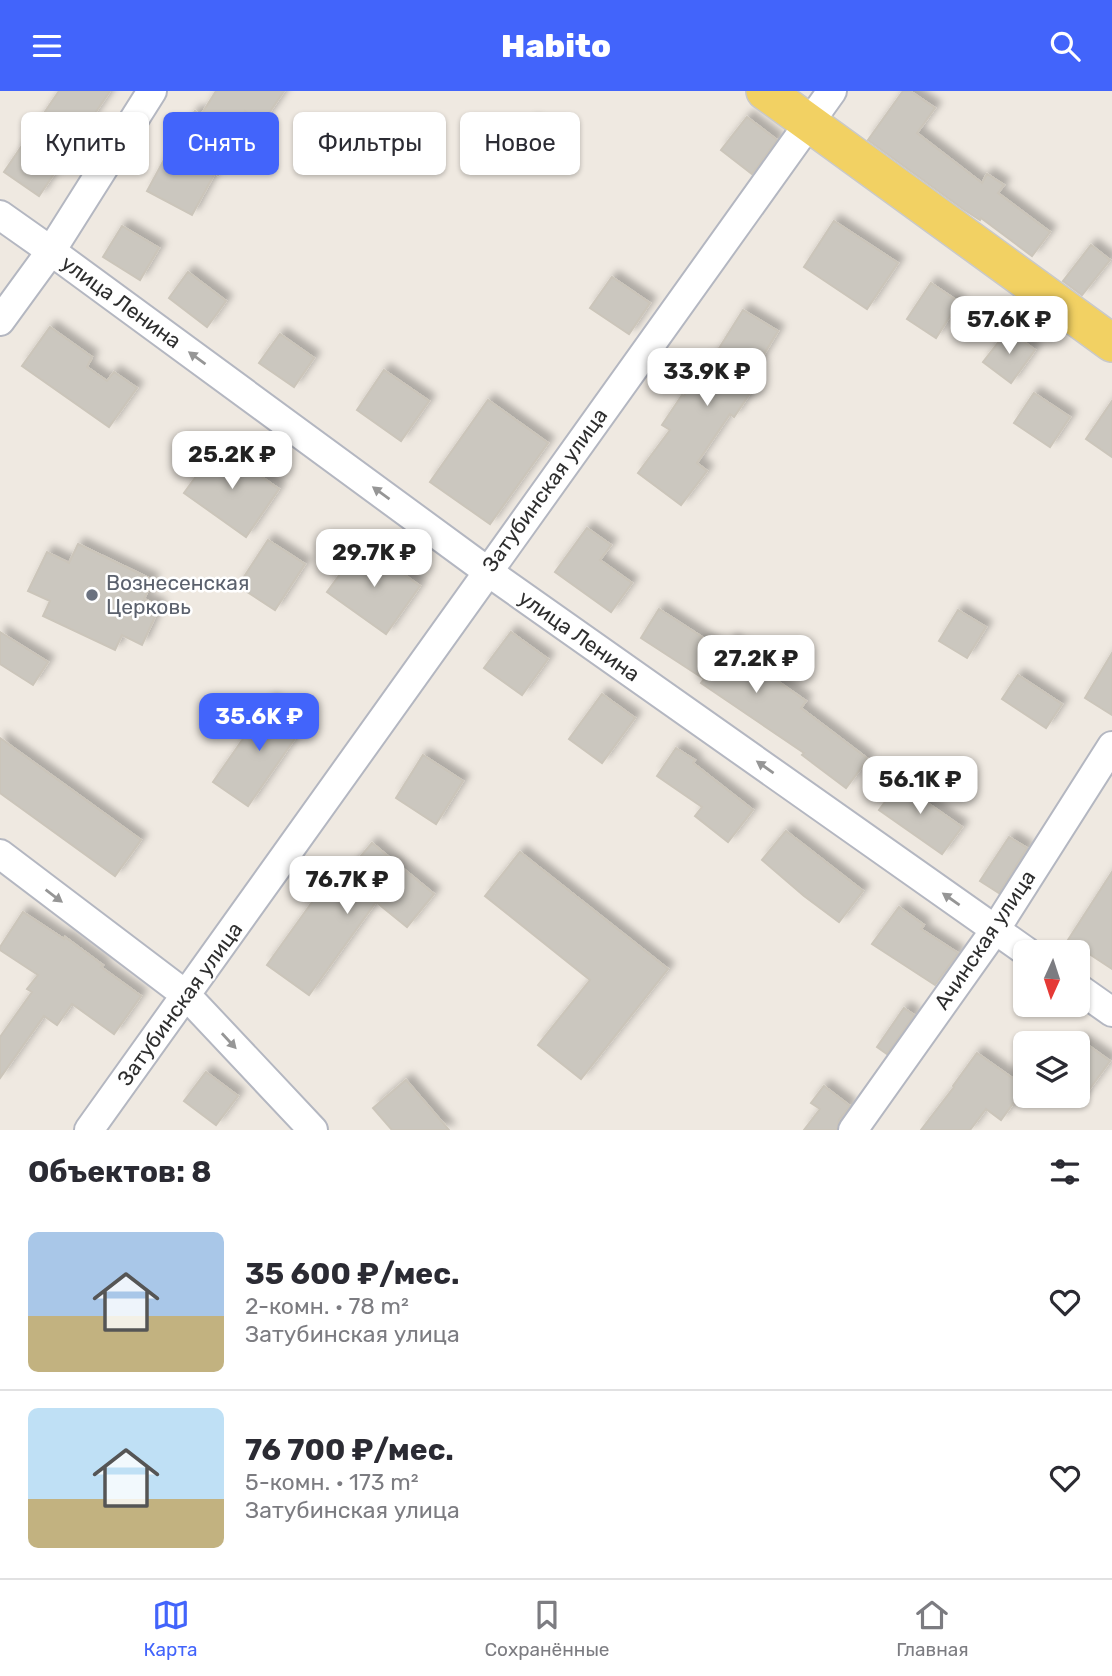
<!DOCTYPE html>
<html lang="ru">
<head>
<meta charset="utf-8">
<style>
  :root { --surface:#fff; --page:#f2f2f3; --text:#2b2b33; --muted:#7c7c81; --line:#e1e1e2; --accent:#4264fb }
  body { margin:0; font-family:Rubik,sans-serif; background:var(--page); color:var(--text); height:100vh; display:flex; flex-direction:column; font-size:26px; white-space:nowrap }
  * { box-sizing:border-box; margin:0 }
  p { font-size:23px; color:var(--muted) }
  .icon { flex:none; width:38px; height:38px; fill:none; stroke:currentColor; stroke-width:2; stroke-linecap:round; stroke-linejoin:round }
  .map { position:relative; height:1039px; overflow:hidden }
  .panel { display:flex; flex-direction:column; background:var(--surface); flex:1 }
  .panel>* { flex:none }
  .banner { position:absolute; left:21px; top:21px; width:700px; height:63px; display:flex; gap:14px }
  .needle { width:46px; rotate:183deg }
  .fabs { position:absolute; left:1013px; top:849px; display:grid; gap:14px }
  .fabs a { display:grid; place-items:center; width:77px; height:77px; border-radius:10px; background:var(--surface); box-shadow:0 2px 5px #0004; font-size:35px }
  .price { position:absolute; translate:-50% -60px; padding:0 16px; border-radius:14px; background:#fff; color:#222; font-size:23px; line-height:46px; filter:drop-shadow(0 2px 4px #0008) }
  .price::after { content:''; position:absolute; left:50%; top:42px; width:21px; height:16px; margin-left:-10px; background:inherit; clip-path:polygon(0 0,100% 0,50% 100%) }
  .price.selected { background:var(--accent); color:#fff }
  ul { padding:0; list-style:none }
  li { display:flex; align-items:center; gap:21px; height:175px; padding:0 28px }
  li+li { border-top:2px solid var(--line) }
  li span { display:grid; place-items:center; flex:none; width:196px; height:140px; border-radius:10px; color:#555 }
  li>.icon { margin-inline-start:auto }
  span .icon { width:84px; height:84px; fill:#fffc; stroke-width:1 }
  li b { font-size:30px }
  h2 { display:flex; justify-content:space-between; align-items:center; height:84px; padding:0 28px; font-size:30px }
  .chip { padding:0 24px; border-radius:10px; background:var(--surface); box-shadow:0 2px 5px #0004; font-size:24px; line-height:63px }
  .chip.selected { background:var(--accent); color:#fff }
  header { display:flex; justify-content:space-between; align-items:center; height:91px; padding:0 28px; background:var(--accent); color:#fff; font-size:32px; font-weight:800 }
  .dock { display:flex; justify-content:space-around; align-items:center; height:98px; border-top:2px solid var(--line); background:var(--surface); font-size:19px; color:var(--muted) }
  .dock a { display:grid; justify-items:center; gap:4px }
  .dock .selected { color:var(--accent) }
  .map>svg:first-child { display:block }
</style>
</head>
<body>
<header><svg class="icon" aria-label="menu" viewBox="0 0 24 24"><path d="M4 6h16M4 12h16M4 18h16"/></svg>Habito<svg class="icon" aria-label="search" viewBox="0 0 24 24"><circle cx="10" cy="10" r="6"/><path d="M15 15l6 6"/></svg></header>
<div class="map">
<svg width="1112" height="1039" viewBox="0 0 1112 1039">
  <defs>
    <filter id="shadow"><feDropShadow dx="6" dy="-6" stdDeviation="3.5" flood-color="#0004"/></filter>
  </defs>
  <rect width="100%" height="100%" fill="#efe9e1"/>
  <!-- building -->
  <path fill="#cbc7bf" stroke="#cbc5ba" stroke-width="2" filter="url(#shadow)" d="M59,0H110L39,105L4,81Z
    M216,0H284L263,31L245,20L223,54L233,61L218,84L215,82L192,124L147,100L166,65L195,20L201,24Z
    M903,0H910L935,17L917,42L982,92L987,83L1004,94L998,102L1050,141L1032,165L981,127L980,129L963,118L868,49Z
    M747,26L777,49L752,83L721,59Z
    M532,31L561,52L540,81L511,60Z
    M834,130L898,172L867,218L804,176Z
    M122,135L159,157L140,189L103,166Z
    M1091,154L1110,169L1082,204L1063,190Z
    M188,181L226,210L207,236L169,207Z
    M612,186L650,212L629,243L590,217Z
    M931,192L959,211L936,247L907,228Z
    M743,219L778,240L746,293L753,298L734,326L730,323L697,372L707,380L681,414L638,382L670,339L662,334L682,304L684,305L708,268L711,270Z
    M50,236L92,266L87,276L107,290L114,281L137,297L109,336L22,275Z
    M1008,239L1035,259L1011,292L983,271Z
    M280,243L314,267L294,296L259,272Z
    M384,279L429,310L401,350L357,319Z
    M1034,302L1070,326L1050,356L1014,332Z
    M488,309L548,352L490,433L430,391Z
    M1112,310V366L1086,348Z
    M218,355L279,398L246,446L184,402Z
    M587,437L611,454L600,469L632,492L611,521L555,481Z
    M268,449L305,473L275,519L238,495Z
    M78,453L153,489L144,508L160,515L142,554L122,544L115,559L43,525L50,510L28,500L47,461L69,472Z
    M362,453L420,495L386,543L327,501Z
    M659,518L724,560L731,549L760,570L756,575L806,610L801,617L868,668L846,697L802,664L804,662L701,592L704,588L641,547Z
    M958,519L986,536L967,567L939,550Z
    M0,541L48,571L33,594L0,573Z
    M511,541L548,568L522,604L484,577Z
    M1112,562V624L1085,607Z
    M1018,584L1062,613L1046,637L1002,608Z
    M602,603L635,627L602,672L569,648Z
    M270,609L305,633L248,715L213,691Z
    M0,647L141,749L115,785L0,702Z
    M676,657L695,669L693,672L753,719L728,751L695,725L702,716L657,685Z
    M423,664L463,690L436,733L396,707Z
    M905,684L925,699L919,706L962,736L942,763L879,719Z
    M786,740L863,800L839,831L804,805L762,769Z
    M1009,746L1027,757L999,802L980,790Z
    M372,752L434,803L407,836L376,811L309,904L267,874L325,793L333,798Z
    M520,761L668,878L581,988L538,954L590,889L485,805Z
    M1112,781V878L1068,849Z
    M899,816L924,834L921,838L958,862L935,894L872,853Z
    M23,821L64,848L65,846L103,874L101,876L141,905L114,943L72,913L57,934L44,925L0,987V946L32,901L27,898L38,884L0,859V856Z
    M904,917L914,924L887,963L877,956Z
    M1078,947L1110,970L1078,1014Z
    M977,962L1025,996L1001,1029L986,1018L970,1039H921L954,996L953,995Z
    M206,981L238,1005L216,1034L184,1010Z
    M406,989L449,1039H392L373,1017Z
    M824,995L850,1015L839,1029L837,1039H804L820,1018L811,1012Z"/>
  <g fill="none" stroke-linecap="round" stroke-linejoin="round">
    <!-- minor casing -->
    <g stroke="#b4b7c1" stroke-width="32">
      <path id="minor" d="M0,124L51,160L487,480L1027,861
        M0,230L51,160L152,0
        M0,763L186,904L313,1039
        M1078,897L1112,921
        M89,1039L832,0
        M853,1039L995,839L1112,655"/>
    </g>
    <!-- major casing -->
    <g stroke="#c9c9c9" stroke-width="40">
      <path id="major" d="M765,0L1112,252"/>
    </g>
    <!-- minor -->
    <use href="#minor" stroke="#fff" stroke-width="28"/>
    <!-- major -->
    <use href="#major" stroke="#f2d163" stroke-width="37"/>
  </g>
  <!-- one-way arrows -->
  <defs><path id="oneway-solid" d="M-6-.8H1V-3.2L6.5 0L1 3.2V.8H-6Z" transform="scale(1.75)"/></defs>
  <g fill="#969696">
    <use href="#oneway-solid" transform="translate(197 267) rotate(-144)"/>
    <use href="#oneway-solid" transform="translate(381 402) rotate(-144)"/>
    <use href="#oneway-solid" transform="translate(765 676) rotate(-145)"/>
    <use href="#oneway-solid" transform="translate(54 805) rotate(37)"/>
    <use href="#oneway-solid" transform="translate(951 808) rotate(-145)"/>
    <use href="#oneway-solid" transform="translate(229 950) rotate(47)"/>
  </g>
  <!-- markers -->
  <circle fill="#6b7280" stroke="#fff" stroke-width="2.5" cx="92" cy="504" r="7"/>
  <g text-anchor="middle" stroke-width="5" stroke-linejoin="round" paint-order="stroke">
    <!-- street labels -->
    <g font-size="21" fill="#2e2e2e" stroke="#fff">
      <text transform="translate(121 211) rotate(36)" y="7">улица Ленина</text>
      <text transform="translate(545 399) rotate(-54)" y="7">Затубинская улица</text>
      <text transform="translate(579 545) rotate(35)" y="7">улица Ленина</text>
      <text transform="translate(985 849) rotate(-56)" y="7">Ачинская улица</text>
      <text transform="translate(180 913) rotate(-54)" y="7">Затубинская улица</text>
    </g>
    <!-- worship labels -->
    <g font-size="21" fill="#5b616d" stroke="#fff" text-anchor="start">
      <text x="106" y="499">Вознесенская<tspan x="106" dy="24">Церковь</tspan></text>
    </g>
  </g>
</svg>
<div class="fabs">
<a><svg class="needle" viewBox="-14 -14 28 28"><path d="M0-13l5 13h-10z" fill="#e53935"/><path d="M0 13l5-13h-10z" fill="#7c7c81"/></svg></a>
<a><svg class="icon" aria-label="layers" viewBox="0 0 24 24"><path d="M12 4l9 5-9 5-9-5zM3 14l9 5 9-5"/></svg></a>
</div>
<b class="price" style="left:1009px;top:265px">57.6K ₽</b>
<b class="price" style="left:707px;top:317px">33.9K ₽</b>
<b class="price" style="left:232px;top:400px">25.2K ₽</b>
<b class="price" style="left:374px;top:498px">29.7K ₽</b>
<b class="price" style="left:756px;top:604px">27.2K ₽</b>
<b class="price selected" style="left:259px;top:662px">35.6K ₽</b>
<b class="price" style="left:920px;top:725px">56.1K ₽</b>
<b class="price" style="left:347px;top:825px">76.7K ₽</b>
<div class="banner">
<a class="chip">Купить</a>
<a class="chip selected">Снять</a>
<a class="chip">Фильтры</a>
<a class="chip">Новое</a>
</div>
</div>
<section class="panel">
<h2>Объектов: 8<svg class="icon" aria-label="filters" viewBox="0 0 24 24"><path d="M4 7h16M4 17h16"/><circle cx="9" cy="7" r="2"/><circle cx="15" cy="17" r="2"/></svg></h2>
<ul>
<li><span style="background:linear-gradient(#a9c7e8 60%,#c2b280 0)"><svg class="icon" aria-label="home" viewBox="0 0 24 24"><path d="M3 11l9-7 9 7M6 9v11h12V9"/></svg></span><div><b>35 600 ₽/мес.</b><p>2-комн. · 78 m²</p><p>Затубинская улица</p></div><svg class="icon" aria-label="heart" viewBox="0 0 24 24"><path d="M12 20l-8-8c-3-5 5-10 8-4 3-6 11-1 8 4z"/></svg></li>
<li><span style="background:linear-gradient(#bfe0f5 65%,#c2b280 0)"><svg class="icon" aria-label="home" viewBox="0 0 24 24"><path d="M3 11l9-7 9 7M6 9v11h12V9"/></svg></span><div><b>76 700 ₽/мес.</b><p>5-комн. · 173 m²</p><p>Затубинская улица</p></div><svg class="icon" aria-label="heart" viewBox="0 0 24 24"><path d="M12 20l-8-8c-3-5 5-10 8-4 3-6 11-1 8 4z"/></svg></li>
</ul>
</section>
<nav class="dock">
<a class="selected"><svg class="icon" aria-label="map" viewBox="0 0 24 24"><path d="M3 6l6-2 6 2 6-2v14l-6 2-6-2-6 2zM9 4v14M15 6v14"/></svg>Карта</a>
<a><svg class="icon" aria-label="saved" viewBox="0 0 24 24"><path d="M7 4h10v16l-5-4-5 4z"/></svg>Сохранённые</a>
<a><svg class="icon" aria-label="home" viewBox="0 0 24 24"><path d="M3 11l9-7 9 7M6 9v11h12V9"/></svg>Главная</a>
</nav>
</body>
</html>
